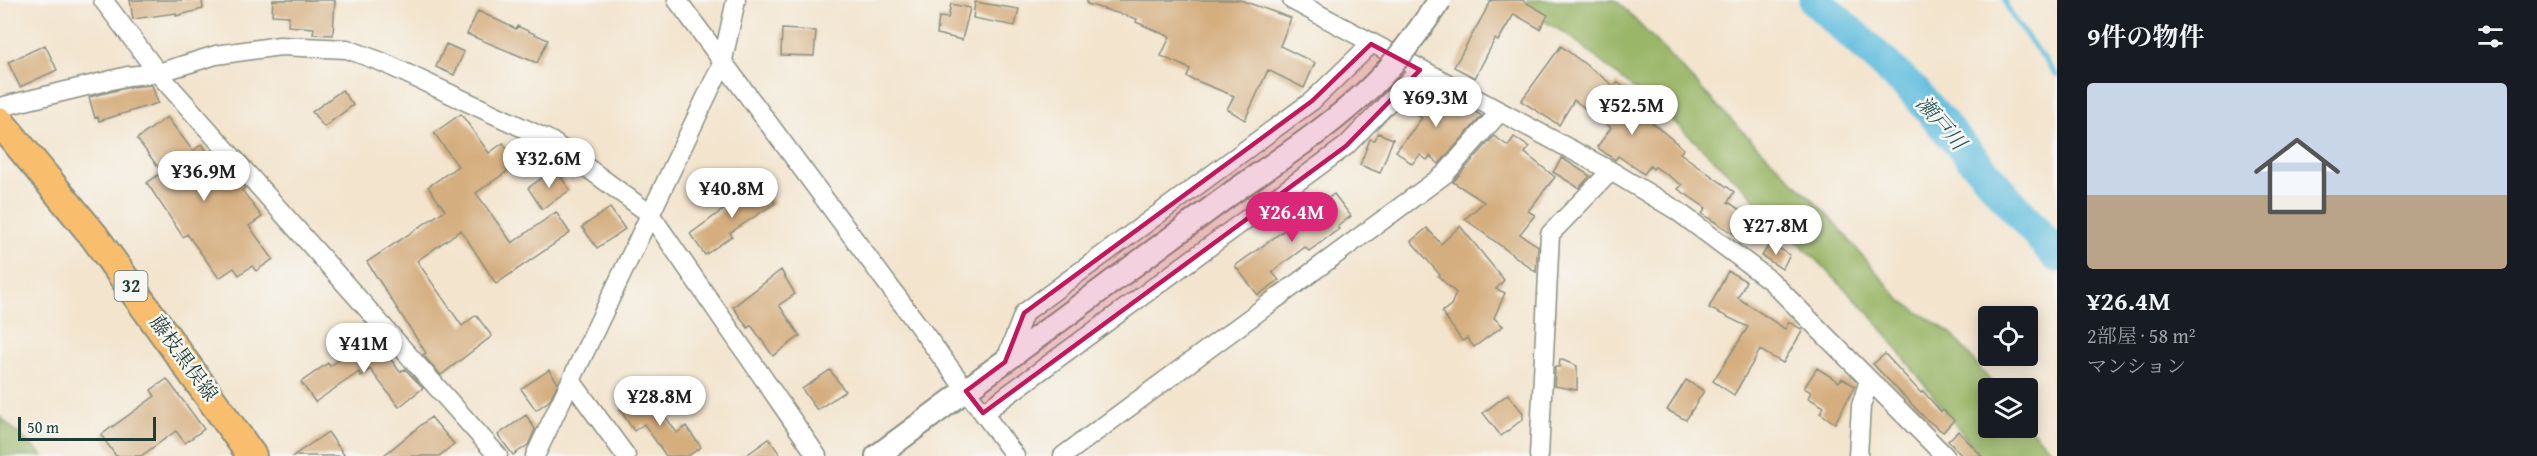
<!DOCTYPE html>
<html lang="ja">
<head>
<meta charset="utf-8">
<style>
  :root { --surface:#171b24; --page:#242831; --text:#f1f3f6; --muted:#9ea1a6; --line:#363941; --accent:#db2777 }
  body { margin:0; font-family:"Gentium Book Plus","Noto Serif JP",serif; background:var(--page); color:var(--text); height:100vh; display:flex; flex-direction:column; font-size:22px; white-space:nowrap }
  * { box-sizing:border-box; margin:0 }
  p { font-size:20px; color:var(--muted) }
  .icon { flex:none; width:33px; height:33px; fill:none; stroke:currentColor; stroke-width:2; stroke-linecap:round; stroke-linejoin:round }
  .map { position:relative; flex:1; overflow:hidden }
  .drawer { display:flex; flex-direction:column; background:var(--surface); width:480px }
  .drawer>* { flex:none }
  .controls { position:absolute; left:1978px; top:306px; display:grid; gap:12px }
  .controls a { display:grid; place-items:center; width:60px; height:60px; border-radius:6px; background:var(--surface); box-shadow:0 3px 15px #0003; font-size:30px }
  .scale { position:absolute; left:18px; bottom:15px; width:138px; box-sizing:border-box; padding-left:6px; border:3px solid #1f3d34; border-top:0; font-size:16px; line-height:21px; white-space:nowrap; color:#1f3d34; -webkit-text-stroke:4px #f6f6f2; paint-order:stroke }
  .price { position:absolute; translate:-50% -51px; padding:0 14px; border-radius:21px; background:#fff; color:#222; font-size:20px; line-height:39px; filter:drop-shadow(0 2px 3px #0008) }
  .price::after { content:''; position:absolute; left:50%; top:36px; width:18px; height:14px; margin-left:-9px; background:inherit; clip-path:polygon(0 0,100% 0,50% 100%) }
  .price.current { background:var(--accent); color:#fff }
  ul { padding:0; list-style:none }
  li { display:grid; align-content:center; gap:12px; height:318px; padding:0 30px }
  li+li { border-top:2px solid var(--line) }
  li span { display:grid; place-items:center; height:186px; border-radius:6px; color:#555 }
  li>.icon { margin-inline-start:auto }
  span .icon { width:108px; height:108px; fill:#fffc; stroke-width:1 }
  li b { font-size:26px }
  h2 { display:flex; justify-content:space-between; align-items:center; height:72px; padding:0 30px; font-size:26px }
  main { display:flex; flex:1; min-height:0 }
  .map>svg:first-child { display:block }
</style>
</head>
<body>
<main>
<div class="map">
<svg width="2057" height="456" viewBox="0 0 2057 456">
  <rect width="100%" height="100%" fill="#f6f6f2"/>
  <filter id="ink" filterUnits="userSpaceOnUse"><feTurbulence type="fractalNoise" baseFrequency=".0167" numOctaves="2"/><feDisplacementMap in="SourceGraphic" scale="12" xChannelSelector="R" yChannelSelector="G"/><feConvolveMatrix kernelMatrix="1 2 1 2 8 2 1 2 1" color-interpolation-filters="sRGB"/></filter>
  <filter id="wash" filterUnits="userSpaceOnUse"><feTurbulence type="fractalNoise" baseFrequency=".008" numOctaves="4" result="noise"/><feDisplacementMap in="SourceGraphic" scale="24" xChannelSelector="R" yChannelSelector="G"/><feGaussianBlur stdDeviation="1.35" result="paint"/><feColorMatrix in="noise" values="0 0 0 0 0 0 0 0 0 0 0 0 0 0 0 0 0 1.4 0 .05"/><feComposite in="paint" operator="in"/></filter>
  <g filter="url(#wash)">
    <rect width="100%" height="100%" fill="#f3e4cd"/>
    <!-- forest -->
    <path fill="#9ab667" stroke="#5c7a4e" stroke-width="1.5" d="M1527,0H1616L1738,127L1827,214L1901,301L1951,333L1996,388H1989V428L2028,427L2057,456H1980L1869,313L1748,192L1682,129L1570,36L1527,11Z
      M0,417L43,456H0Z"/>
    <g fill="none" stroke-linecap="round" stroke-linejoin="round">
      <!-- stream -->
      <path stroke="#60bdde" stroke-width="5" d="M2004,0L2013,18L2057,76"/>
      <!-- river -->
      <path stroke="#60bdde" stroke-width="33" d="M1815,0L1913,90L2057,256"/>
    </g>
    <g id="blocks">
      <!-- building -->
      <path fill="#d5ae7f" d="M130,0H202L203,9L176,16V13L133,19Z
        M273,0H335L333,35L313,34L314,28L288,26L289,16L272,15Z
        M1087,0H1240L1291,18L1280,46L1315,63L1304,88L1268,70L1245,120L1227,109L1234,96L1187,77L1190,69L1161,56L1170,37L1136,22L1137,19L1087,4Z
        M1488,0H1522L1548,15L1540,29L1514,14L1498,41L1495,39L1475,78L1454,67L1491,1Z
        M975,2L1019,9L1015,26L973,18Z
        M951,4L970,8L962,40L937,34L939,17L948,18Z
        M478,11L516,29L517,26L548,40L537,63L467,34Z
        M782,29L816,31L814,56L781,55Z
        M446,44L464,52L454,75L436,67Z
        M45,45L57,70L20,87L8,62Z
        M1561,46L1614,86L1617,82L1629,91L1623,99L1684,149L1680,153L1734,192L1728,202L1760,223L1747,242L1702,214L1706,208L1678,189L1682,185L1655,167L1653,169L1650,166L1644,174L1618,156L1615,160L1597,147L1611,128L1574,100L1559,125L1521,101Z
        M152,85L158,103L99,121L98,117L95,118L89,97L130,87Z
        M342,90L353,105L324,127L312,112Z
        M1414,92L1434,102L1440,94L1466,113L1469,108L1482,116L1439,164L1430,156L1427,160L1420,155L1412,164L1396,151L1422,118L1405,108Z
        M461,114L489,153L503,143L518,164L476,193L512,243L556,212L570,233L496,284L461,230L417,261L462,326L476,315L492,336L441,375L423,355L426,353L367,262L445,210L428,187L458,166L434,133Z
        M167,117L193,151L202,144L220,170L226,166L245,188L242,190L262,217L249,226L273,259L256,271L252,266L239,275L234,268L219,278L187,234L183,237L147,183L162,172L137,139Z
        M1378,133L1393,139L1380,173L1360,165L1370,139L1375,140Z
        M1494,136L1508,146L1514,137L1529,147L1525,153L1555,177L1528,211L1535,215L1520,234L1538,246L1536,272L1465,219L1484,202L1453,182Z
        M1562,158L1590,176L1579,188L1553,172Z
        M555,169L570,190L542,209L528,188Z
        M761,182L775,203L730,233L732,236L705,255L690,234Z
        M1334,194L1351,216L1337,227L1339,229L1309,251L1305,247L1272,272L1279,280L1258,295L1235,266Z
        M610,208L625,229L597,248L582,227Z
        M1460,226L1504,280L1496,289L1505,293L1494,318L1503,326L1474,347L1467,338L1462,341L1442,312L1451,305L1456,293L1438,276L1440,275L1411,241L1427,228L1441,244Z
        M1770,243L1790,255L1782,269L1762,256Z
        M781,270L795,294L779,305L800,336L773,356L751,325L748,328L733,307Z
        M1728,271L1746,281L1738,298L1785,329L1789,322L1803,330L1783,363L1760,350L1734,395L1713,381L1748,327L1709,308Z
        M374,336L400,372L405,369L423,388L399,407L370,369L361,376L359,372L315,402L301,382L328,363L330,366Z
        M1885,354L1921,393L1923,391L1941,412L1943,410L1954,420L1943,432L1926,419L1873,364Z
        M1560,359L1577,366V390L1554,386L1555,367H1559Z
        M1817,368L1839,382L1842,378L1855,386L1835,423L1820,413L1824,407L1808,398L1811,392L1804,388Z
        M549,370L558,383L549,401L536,410L521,389Z
        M830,370L845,391L817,410L802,389Z
        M167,379L204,429L185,443L176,431L141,456H116L101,435L155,396L151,390Z
        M1686,380L1704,391L1686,420L1667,410Z
        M647,391L677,433L686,426L701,447L688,456H666L644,424L634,431L620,410Z
        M1508,394L1523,413V419L1501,436L1483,413Z
        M526,415L535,429L528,445L513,455L498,435Z
        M431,417L454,444L439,456H383Z
        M1958,431L1982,456H1962L1948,441Z
        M328,432L345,456H293Z
        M769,439L781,456H745Z"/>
    </g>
  </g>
  <g filter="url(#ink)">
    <use href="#blocks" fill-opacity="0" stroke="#899080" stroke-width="1.5"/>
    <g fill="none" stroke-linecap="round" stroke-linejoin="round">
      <!-- minor casing -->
      <g stroke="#899080" stroke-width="21">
        <path id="minor" d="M103,0L158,73L498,456
          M677,0L1015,456
          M1292,0L1611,171L1676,210L1771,281L1945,456
          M0,107L128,76L158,73L216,55L280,46L347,49L382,62L551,141L650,214L817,456
          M1005,362L1024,313L1312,101L1371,44
          M572,382L626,456
          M983,413L1346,146L1420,70
          M535,456L722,64L736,0
          M1063,456L1445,174L1499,113
          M1539,456L1550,234L1611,171
          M1858,456L1861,406L1869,380"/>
      </g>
      <!-- tertiary casing -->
      <g stroke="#899080" stroke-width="26">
        <path id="tertiary" d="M877,456L1233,192"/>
      </g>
      <!-- primary casing -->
      <g stroke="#899080" stroke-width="32">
        <path id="primary" d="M0,122L94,236L252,456"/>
      </g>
      <!-- minor -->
      <use href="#minor" stroke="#fff" stroke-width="18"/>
      <!-- tertiary -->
      <use href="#tertiary" stroke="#fff" stroke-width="22"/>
      <!-- primary -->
      <use href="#primary" stroke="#f9be6d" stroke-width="28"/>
      <!-- tertiary-bridge casing -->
      <g stroke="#899080" stroke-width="26" stroke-linecap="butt">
        <path id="tertiary-bridge" d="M1233,192C1280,159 1330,127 1372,86C1398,61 1419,30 1440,0"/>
      </g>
      <!-- tertiary-bridge -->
      <use href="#tertiary-bridge" stroke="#fff" stroke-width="22"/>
    </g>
  </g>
  <!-- marked area -->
  <path fill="#c2185b" fill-opacity="0.2" stroke="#c2185b" stroke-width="4.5" stroke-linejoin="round" d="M1371,44L1420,70L1346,146L983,413L966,391L1005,362L1024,313L1312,101Z"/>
  <g text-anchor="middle" stroke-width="5" stroke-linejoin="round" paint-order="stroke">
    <!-- shield labels -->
    <rect fill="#f6f6f2" stroke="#60746d" stroke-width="1.5" x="114.5" y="271" width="33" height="30" rx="4.5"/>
    <g font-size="18" font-weight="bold" fill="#1f3d34">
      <text x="131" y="292">32</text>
    </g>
    <!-- street labels -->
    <g font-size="20" fill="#1f3d34" stroke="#f6f6f2">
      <text transform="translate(184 358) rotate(54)" y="7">藤枝黒俣線</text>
    </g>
    <!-- water labels -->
    <g font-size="21" font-style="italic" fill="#2f5d5e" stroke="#f6f6f2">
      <text transform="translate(1941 123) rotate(49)" y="7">瀬戸川</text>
    </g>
  </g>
</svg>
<div class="controls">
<a><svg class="icon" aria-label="locate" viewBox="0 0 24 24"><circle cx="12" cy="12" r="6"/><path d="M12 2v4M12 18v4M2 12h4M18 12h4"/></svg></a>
<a><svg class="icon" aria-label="layers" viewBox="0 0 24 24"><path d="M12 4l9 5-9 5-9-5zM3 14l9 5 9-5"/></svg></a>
</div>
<div class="scale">50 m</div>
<b class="price" style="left:1436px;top:128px">¥69.3M</b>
<b class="price" style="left:1632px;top:136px">¥52.5M</b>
<b class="price" style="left:549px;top:189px">¥32.6M</b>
<b class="price" style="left:204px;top:202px">¥36.9M</b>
<b class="price" style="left:732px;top:219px">¥40.8M</b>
<b class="price current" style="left:1292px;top:243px">¥26.4M</b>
<b class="price" style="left:1776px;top:256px">¥27.8M</b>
<b class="price" style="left:364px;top:374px">¥41M</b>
<b class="price" style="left:660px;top:427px">¥28.8M</b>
</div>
<section class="drawer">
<h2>9件の物件<svg class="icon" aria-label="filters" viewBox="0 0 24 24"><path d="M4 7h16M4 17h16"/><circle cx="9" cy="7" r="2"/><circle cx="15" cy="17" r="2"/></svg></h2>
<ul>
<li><span style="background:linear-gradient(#c9d6e8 60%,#b9a48a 0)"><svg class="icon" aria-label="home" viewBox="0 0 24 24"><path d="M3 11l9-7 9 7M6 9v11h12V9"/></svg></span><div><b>¥26.4M</b><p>2部屋 · 58 m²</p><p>マンション</p></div></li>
</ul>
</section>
</main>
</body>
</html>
